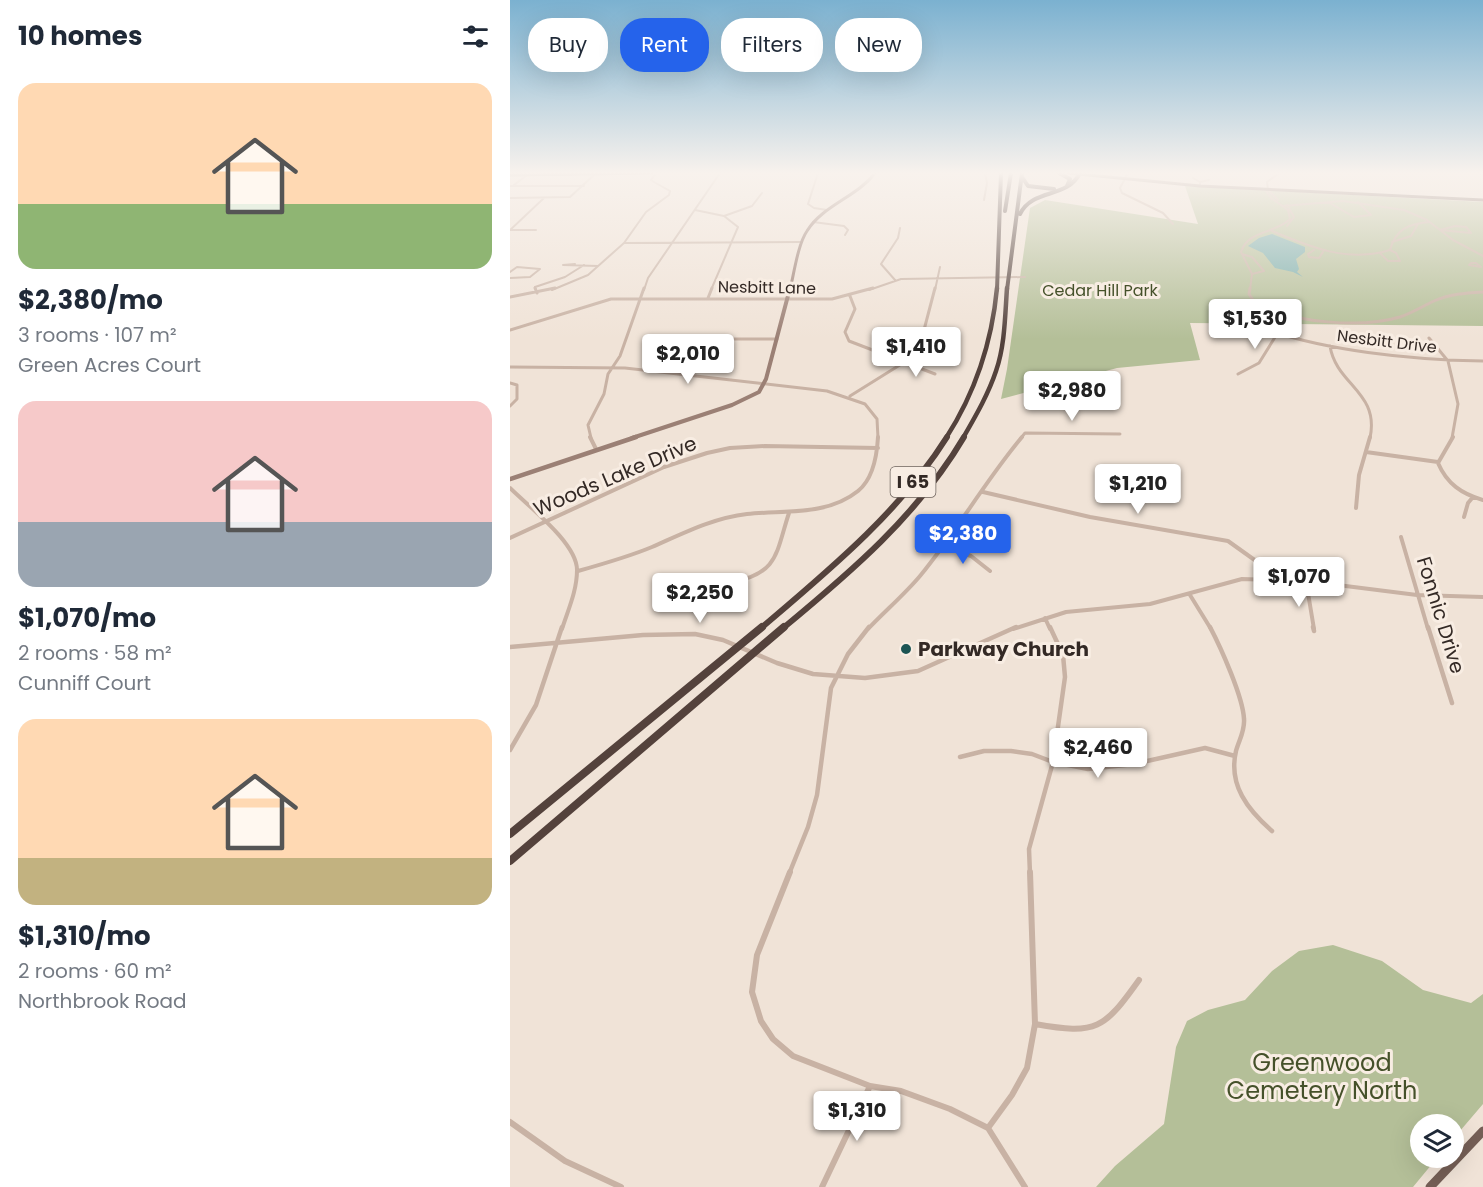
<!DOCTYPE html>
<html lang="en">
<head>
<meta charset="utf-8">
<style>
  :root { --surface:#fff; --page:#f2f2f3; --text:#1f2937; --muted:#747a83; --accent:#2563eb }
  body { margin:0; font-family:Poppins,sans-serif; background:var(--page); color:var(--text); height:100vh; display:flex; flex-direction:column; font-size:22px; white-space:nowrap }
  * { box-sizing:border-box; margin:0 }
  p { font-size:20px; color:var(--muted) }
  .icon { flex:none; width:33px; height:33px; fill:none; stroke:currentColor; stroke-width:2; stroke-linecap:round; stroke-linejoin:round }
  .map { position:relative; flex:1; overflow:hidden }
  .sheet { display:flex; flex-direction:column; background:var(--surface); width:510px }
  .sheet>* { flex:none }
  .guide { position:absolute; left:18px; top:18px; width:570px; height:54px; display:flex; gap:12px }
  .fabs { position:absolute; left:900px; top:1114px; display:grid; gap:12px }
  .fabs a { display:grid; place-items:center; width:54px; height:54px; border-radius:50%; background:var(--surface); box-shadow:0 6px 24px #0002; font-size:30px }
  .price { position:absolute; translate:-50% -51px; padding:0 14px; border-radius:6px; background:#fff; color:#222; font-size:20px; line-height:39px; filter:drop-shadow(0 2px 3px #0008) }
  .price::after { content:''; position:absolute; left:50%; top:36px; width:18px; height:14px; margin-left:-9px; background:inherit; clip-path:polygon(0 0,100% 0,50% 100%) }
  .price.active { background:var(--accent); color:#fff }
  ul { padding:0; list-style:none }
  li { display:grid; align-content:center; gap:12px; height:318px; padding:0 18px }
  li span { display:grid; place-items:center; height:186px; border-radius:18px; color:#555 }
  li>.icon { margin-inline-start:auto }
  span .icon { width:108px; height:108px; fill:#fffc; stroke-width:1 }
  li b { font-size:26px }
  h2 { display:flex; justify-content:space-between; align-items:center; height:72px; padding:0 18px; font-size:26px }
  .pill { padding:0 21px; border-radius:24px; background:var(--surface); box-shadow:0 6px 24px #0002; font-size:21px; line-height:54px }
  .pill.active { background:var(--accent); color:#fff }
  main { display:flex; flex:1; min-height:0 }
  .map>svg:first-child { display:block }
</style>
</head>
<body>
<main>
<section class="sheet">
<h2>10 homes<svg class="icon" aria-label="filters" viewBox="0 0 24 24"><path d="M4 7h16M4 17h16"/><circle cx="9" cy="7" r="2"/><circle cx="15" cy="17" r="2"/></svg></h2>
<ul>
<li><span style="background:linear-gradient(#ffd9b3 65%,#8fb573 0)"><svg class="icon" aria-label="home" viewBox="0 0 24 24"><path d="M3 11l9-7 9 7M6 9v11h12V9"/></svg></span><div><b>$2,380/mo</b><p>3 rooms · 107 m²</p><p>Green Acres Court</p></div></li>
<li><span style="background:linear-gradient(#f6c9c9 65%,#9aa5b1 0)"><svg class="icon" aria-label="home" viewBox="0 0 24 24"><path d="M3 11l9-7 9 7M6 9v11h12V9"/></svg></span><div><b>$1,070/mo</b><p>2 rooms · 58 m²</p><p>Cunniff Court</p></div></li>
<li><span style="background:linear-gradient(#ffd9b3 75%,#c2b280 0)"><svg class="icon" aria-label="home" viewBox="0 0 24 24"><path d="M3 11l9-7 9 7M6 9v11h12V9"/></svg></span><div><b>$1,310/mo</b><p>2 rooms · 60 m²</p><p>Northbrook Road</p></div></li>
</ul>
</section>
<div class="map">
<svg width="973" height="1187" viewBox="0 0 973 1187">
  <rect width="100%" height="100%" fill="#f0e3d7"/>
  <!-- green -->
  <path fill="#b4bf98" d="M675,186L973,202V326L680,323L690,360L607,368L491,399L497,369L520,208L535,200L688,224Z
    M823,945L872,961L913,990L961,1003L973,994V1104L944,1138V1125H910V1158H927L903,1187H586L605,1166L654,1124L666,1047L677,1021L698,1010L735,1000L762,971L789,951Z"/>
  <!-- water -->
  <path fill="#77adab" d="M762,234L795,247V252L786,259L789,269L787,272L793,277L783,272L765,268L753,253L738,246L749,238Z"/>
  <g fill="none" stroke-linecap="round" stroke-linejoin="round">
    <!-- street-far4 -->
    <path stroke="#c8b2a4" stroke-width="2" d="M308,173L298,204L304,208L317,210
      M618,173L610,188L612,193L653,213L663,224
      M970,173L973,175
      M683,178L690,182V186
      M144,182L141,180L146,173
      M690,182L699,180
      M4,185L17,175
      M0,186H74
      M758,190L768,200
      M0,198L60,197L85,174
      M474,200L477,183L475,173
      M818,202L844,217L861,215L848,202
      M777,205L784,217L777,226
      M773,206L833,201L894,210L917,220L943,240L973,256
      M185,210L214,216L228,227L201,290
      M214,216L242,206L252,193
      M303,222L334,226L338,230L335,235
      M945,226L956,227L961,233L930,230Z
      M0,230L34,198
      M1,230H26
      M762,231C800,247 838,263 880,250C886,229 898,224 919,222
      M882,242L901,236L908,224
      M115,243L291,242
      M804,250L798,254L799,257L809,258L813,252
      M870,253L878,261H890L886,253L880,250
      M732,254L742,257L754,271L742,274L740,290
      M961,263H966L971,267L959,265Z
      M65,264L53,265L88,266
      M0,272L7,267L30,269L20,277L0,278
      M742,274L731,252C738,230 765,234 780,219L778,210L761,198L756,191L758,190L757,182L769,173
      M385,280L371,264L388,238L390,228
      M26,290L25,287L55,277L74,265
      M42,290L78,275L114,243L136,212L159,195L160,191L144,182
      M134,290L138,278L210,173
      M359,290L391,279L515,277
      M425,290L430,267"/>
    <!-- street-far3 -->
    <path stroke="#c8b2a4" stroke-width="3" d="M25,288L27,293
      M740,288L739,294L746,305L737,316L742,324
      M340,296L345,309L335,332L339,341L425,374
      M0,297L45,288
      M198,298L202,288
      M746,305C786,322 849,329 890,317C902,313 913,306 924,301C939,294 956,293 973,292
      M746,326C813,351 902,360 973,361
      M0,330L101,299H322L363,288
      M919,338L938,361L948,404L942,438
      M211,339H267
      M820,346C826,385 870,392 860,438
      M0,367L115,368L317,391L355,404L367,419L368,438
      M728,374L749,363L767,334
      M0,383L7,385V399L0,406
      M340,396L393,363L409,349L425,288
      M81,438L78,425L94,394L98,374L110,356L134,288
      M511,438L515,433L610,434"/>
    <!-- street-far2 -->
    <path stroke="#c8b2a4" stroke-width="4" d="M80,437L86,449
      M943,437L928,463C937,484 952,494 973,500
      M856,452L928,462
      M0,488C19,507 67,543 67,570C67,591 58,610 52,629
      M473,492L580,517L718,541L746,561L755,578
      M846,508L849,475L860,437
      M954,517L958,503L963,497
      M891,537L918,629
      M0,538L154,467L197,453L220,448L255,446L368,448
      M432,546L461,556L480,571
      M68,571C93,564 118,557 142,547C174,533 203,518 237,514C275,510 317,516 348,491C363,479 367,455 368,437
      M796,581L804,629
      M223,582C269,573 266,552 279,513
      M680,595L701,629
      M535,618L540,629
      M358,629C375,611 394,595 410,576C447,531 475,481 512,437
      M503,629L556,612L640,604L732,579L796,581L907,595L973,597"/>
    <!-- street-far1 -->
    <path stroke="#c8b2a4" stroke-width="4.5" d="M700,627C711,648 733,697 734,719C735,731 729,740 726,751C718,785 738,810 762,831
      M803,627L804,631
      M918,627L942,703
      M0,647L133,635L185,634L213,640L267,663L303,674L355,678L408,671L506,627
      M0,750L26,705L52,627
      M450,757L474,751H501L522,754L543,762L578,769L624,764L695,748L725,756
      M279,874L298,827L307,795L321,688L338,654L359,627
      M520,874L519,849L543,762L555,677L553,655L540,627"/>
    <!-- street -->
    <path stroke="#c8b2a4" stroke-width="6" d="M280,872L247,955L242,992L251,1021L263,1039L283,1056L360,1086L391,1091L440,1109L478,1128L515,1187
      M525,1024C587,1035 594,1029 629,980
      M0,1122L55,1161L111,1187
      M478,1128L502,1095L517,1068L525,1024L520,872
      M312,1187L360,1086"/>
    <!-- secondary-far2 -->
    <path stroke="#9b8075" stroke-width="3" d="M280,290C284,273 288,244 297,231C313,205 347,197 365,173"/>
    <!-- secondary-far1 -->
    <path stroke="#9b8075" stroke-width="4" d="M122,438L222,405L249,392L256,379L280,288"/>
    <!-- secondary -->
    <path stroke="#9b8075" stroke-width="4.5" d="M0,479L126,437"/>
    <!-- primary-far1 -->
    <path stroke="#755f56" stroke-width="3" d="M558,173L690,186L973,200
      M0,175L142,173"/>
    <!-- primary -->
    <path stroke="#755f56" stroke-width="9" d="M920,1187L973,1131"/>
    <!-- highway-far3 -->
    <path stroke="#54423c" stroke-width="4" d="M549,173L560,179L557,186
      M512,177L518,186L544,189
      M495,211L501,173
      M510,214C523,188 557,199 570,173
      M487,290L491,173
      M497,290L512,173"/>
    <!-- highway-far2 -->
    <path stroke="#54423c" stroke-width="4.5" d="M436,438C465,393 482,341 487,288
      M453,438C465,417 478,395 486,371C495,345 495,316 497,288"/>
    <!-- highway-far1 -->
    <path stroke="#54423c" stroke-width="6" d="M250,629C317,572 390,512 437,437
      M272,629C341,572 408,515 454,437"/>
    <!-- highway -->
    <path stroke="#54423c" stroke-width="8" d="M0,834L252,627
      M0,861L274,627"/>
  </g>
  <!-- sky -->
  <linearGradient id="sky" x2="0" y2="1"><stop stop-color="#7bb1d0"/><stop offset="0.51" stop-color="#f8f2ed"/><stop offset="1" stop-color="#f8f2ed" stop-opacity="0"/></linearGradient>
  <rect width="973" height="339" fill="url(#sky)"/>
  <!-- markers -->
  <circle fill="#1c5453" stroke="#f8ede3" stroke-width="2" cx="396" cy="649" r="6"/>
  <g text-anchor="middle" stroke-width="6" stroke-linejoin="round" paint-order="stroke">
    <!-- far-street labels -->
    <g font-size="16" fill="#332925" stroke="#f8ede3">
      <text transform="translate(257 287) rotate(1)" y="6">Nesbitt Lane</text>
      <text transform="translate(877 341) rotate(7)" y="6">Nesbitt Drive</text>
    </g>
    <!-- far-park labels -->
    <g font-size="16" fill="#45512a" stroke="#f8ede3">
      <text x="590" y="296">Cedar Hill Park</text>
    </g>
    <!-- shield labels -->
    <rect fill="#f8ede3" stroke="#6e645e" stroke-width="1.5" x="380.5" y="467" width="45" height="30" rx="4.5"/>
    <g font-size="18" font-weight="bold" fill="#332925">
      <text x="403" y="488">I 65</text>
    </g>
    <!-- street labels -->
    <g font-size="20" fill="#332925" stroke="#f8ede3">
      <text transform="translate(105 476) rotate(-23)" y="7">Woods Lake Drive</text>
      <text transform="translate(931 615) rotate(73)" y="7">Fonnic Drive</text>
    </g>
    <!-- poi labels -->
    <g font-size="20" font-weight="bold" fill="#332925" stroke="#f8ede3" text-anchor="start">
      <text x="408" y="656">Parkway Church</text>
    </g>
    <!-- near-park labels -->
    <g font-size="24" fill="#45512a" stroke="#f8ede3">
      <text x="812" y="1071">Greenwood<tspan x="812" dy="28">Cemetery North</tspan></text>
    </g>
  </g>
</svg>
<div class="fabs">
<a><svg class="icon" aria-label="layers" viewBox="0 0 24 24"><path d="M12 4l9 5-9 5-9-5zM3 14l9 5 9-5"/></svg></a>
</div>
<b class="price" style="left:745px;top:350px">$1,530</b>
<b class="price" style="left:406px;top:378px">$1,410</b>
<b class="price" style="left:178px;top:385px">$2,010</b>
<b class="price" style="left:562px;top:422px">$2,980</b>
<b class="price" style="left:628px;top:515px">$1,210</b>
<b class="price active" style="left:453px;top:565px">$2,380</b>
<b class="price" style="left:789px;top:608px">$1,070</b>
<b class="price" style="left:190px;top:624px">$2,250</b>
<b class="price" style="left:588px;top:779px">$2,460</b>
<b class="price" style="left:347px;top:1142px">$1,310</b>
<div class="guide">
<a class="pill">Buy</a>
<a class="pill active">Rent</a>
<a class="pill">Filters</a>
<a class="pill">New</a>
</div>
</div>
</main>
</body>
</html>
